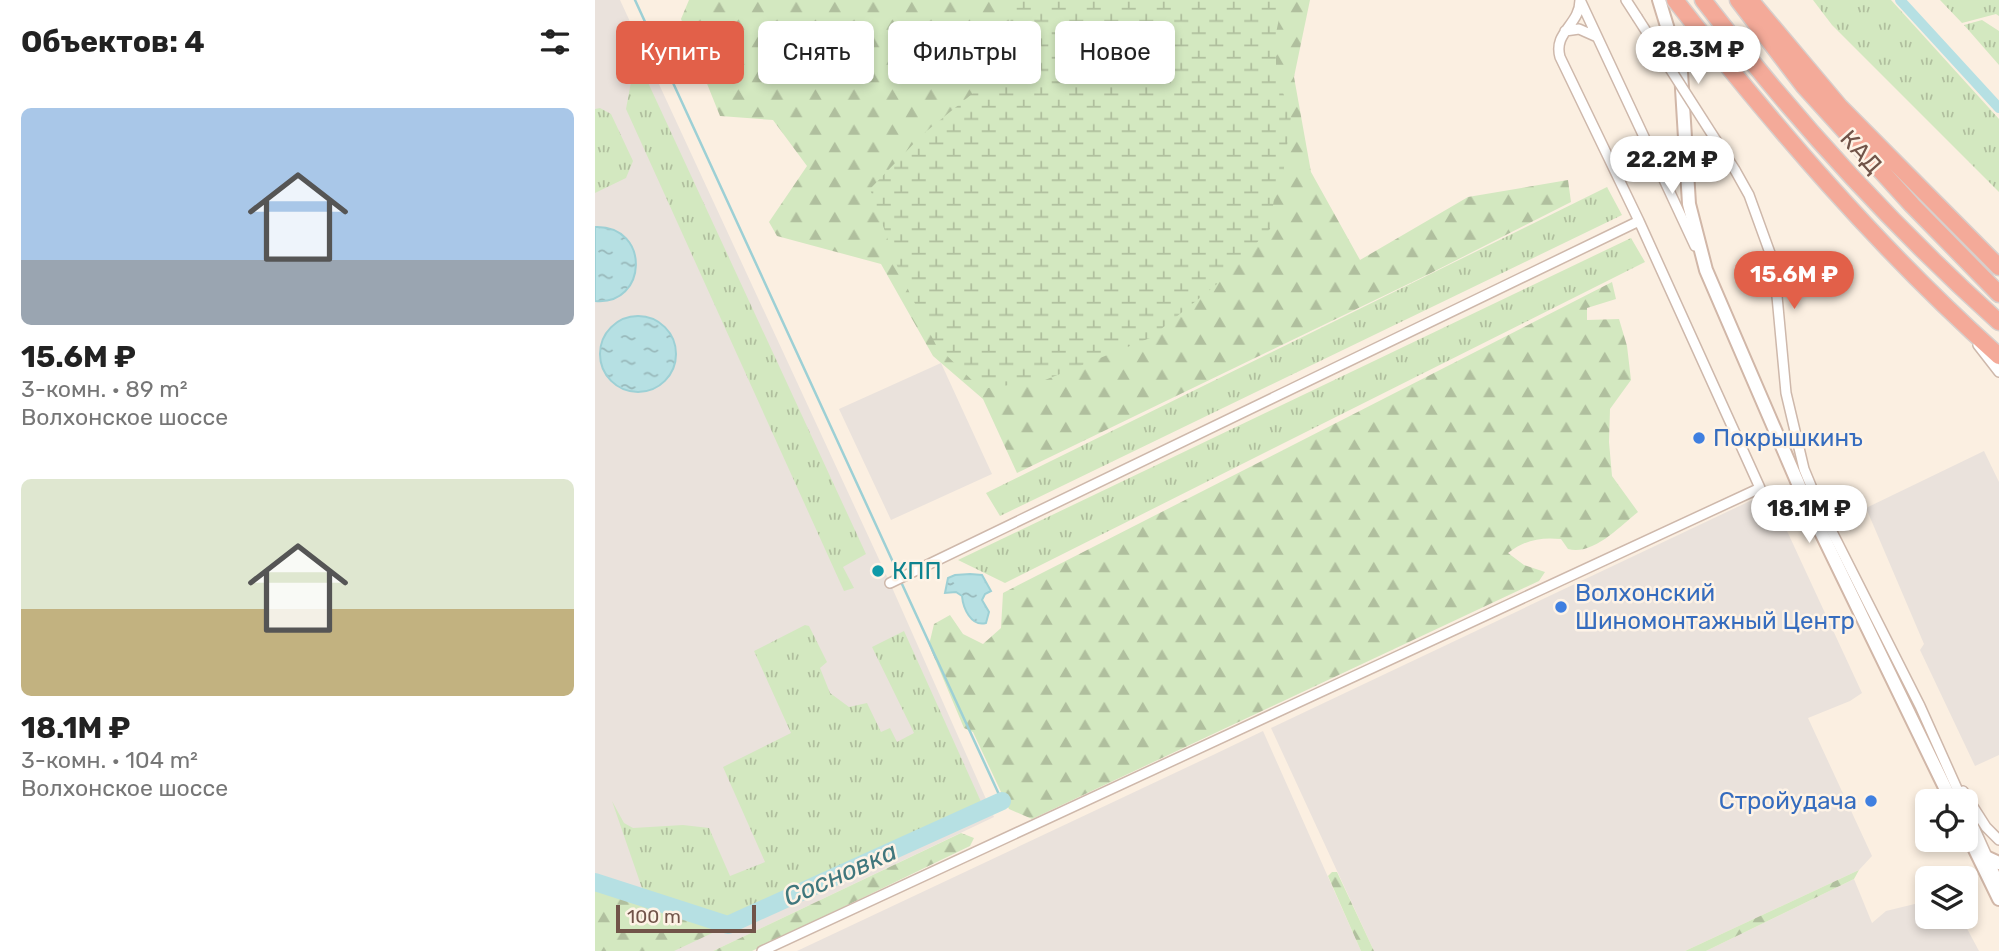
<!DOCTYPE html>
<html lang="ru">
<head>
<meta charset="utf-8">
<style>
  :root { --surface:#fff; --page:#f2f2f2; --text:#222; --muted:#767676; --accent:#e26049 }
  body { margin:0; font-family:Rubik,sans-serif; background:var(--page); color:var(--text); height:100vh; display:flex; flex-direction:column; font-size:26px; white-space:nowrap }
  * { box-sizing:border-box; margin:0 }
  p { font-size:23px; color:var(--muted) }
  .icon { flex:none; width:38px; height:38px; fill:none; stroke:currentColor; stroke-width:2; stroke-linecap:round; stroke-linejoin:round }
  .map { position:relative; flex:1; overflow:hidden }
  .details { display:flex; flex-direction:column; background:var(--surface); width:595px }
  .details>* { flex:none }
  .top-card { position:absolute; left:21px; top:21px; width:665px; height:63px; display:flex; gap:14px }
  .fabs { position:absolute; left:1320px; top:789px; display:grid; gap:14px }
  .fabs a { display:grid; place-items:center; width:63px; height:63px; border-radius:10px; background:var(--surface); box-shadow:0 4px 10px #0003; font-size:35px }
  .scale { position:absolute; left:21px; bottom:18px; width:140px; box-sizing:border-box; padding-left:7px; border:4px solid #715449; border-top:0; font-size:19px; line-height:24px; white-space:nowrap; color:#715449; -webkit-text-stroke:5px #fef3e6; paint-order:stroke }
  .price { position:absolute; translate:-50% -60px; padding:0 16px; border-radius:24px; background:#fff; color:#222; font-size:23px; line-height:46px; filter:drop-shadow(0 2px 4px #0008) }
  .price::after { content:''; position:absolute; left:50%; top:42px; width:21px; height:16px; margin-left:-10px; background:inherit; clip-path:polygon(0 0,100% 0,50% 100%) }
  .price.on { background:var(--accent); color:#fff }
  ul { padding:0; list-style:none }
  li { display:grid; align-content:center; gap:14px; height:371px; padding:0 21px }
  li span { display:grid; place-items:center; height:217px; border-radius:10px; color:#555 }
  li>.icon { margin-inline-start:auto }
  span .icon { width:126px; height:126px; fill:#fffc; stroke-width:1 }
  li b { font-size:30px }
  h2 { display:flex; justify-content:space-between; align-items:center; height:84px; padding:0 21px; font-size:30px }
  .pill { padding:0 24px; border-radius:10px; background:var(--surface); box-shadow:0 4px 10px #0003; font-size:24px; line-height:63px }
  .pill.on { background:var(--accent); color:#fff }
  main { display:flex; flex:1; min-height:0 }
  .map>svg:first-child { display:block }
</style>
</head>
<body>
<main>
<section class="details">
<h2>Объектов: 4<svg class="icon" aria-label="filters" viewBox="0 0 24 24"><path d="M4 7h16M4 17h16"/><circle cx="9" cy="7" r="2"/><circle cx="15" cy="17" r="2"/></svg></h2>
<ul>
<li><span style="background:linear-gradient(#a9c7e8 70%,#9aa5b1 0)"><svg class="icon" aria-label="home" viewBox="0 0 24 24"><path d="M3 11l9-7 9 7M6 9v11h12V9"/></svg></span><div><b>15.6M ₽</b><p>3-комн. · 89 m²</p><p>Волхонское шоссе</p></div></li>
<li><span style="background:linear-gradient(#dfe7d0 60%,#c2b280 0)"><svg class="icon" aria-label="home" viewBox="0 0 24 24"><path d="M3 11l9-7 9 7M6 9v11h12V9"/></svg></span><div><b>18.1M ₽</b><p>3-комн. · 104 m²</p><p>Волхонское шоссе</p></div></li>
</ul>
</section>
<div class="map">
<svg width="1404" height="951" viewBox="0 0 1404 951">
  <defs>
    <pattern id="grass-tufts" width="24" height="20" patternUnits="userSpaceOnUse" patternTransform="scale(1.75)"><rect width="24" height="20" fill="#d3e8c0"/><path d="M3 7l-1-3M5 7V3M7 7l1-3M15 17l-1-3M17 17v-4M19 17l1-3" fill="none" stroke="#b0bf9e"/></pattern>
    <pattern id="forest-firs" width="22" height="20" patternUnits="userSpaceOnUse" patternTransform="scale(1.75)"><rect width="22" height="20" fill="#d3e8c0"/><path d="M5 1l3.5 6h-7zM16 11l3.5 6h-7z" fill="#b0bf9e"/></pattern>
    <pattern id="wetland-marsh" width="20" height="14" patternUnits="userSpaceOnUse" patternTransform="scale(1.75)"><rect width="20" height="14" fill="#d3e8c0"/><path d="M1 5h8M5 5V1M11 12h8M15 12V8" fill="none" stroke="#b0bf9e"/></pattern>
    <pattern id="water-ripples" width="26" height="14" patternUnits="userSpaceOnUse" patternTransform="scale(1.75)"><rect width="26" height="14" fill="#b6e0e3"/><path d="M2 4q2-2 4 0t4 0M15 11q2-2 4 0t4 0" fill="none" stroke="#98b8ba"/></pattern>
  </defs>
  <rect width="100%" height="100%" fill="#fbefe1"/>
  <!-- industrial -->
  <path fill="#eae2dc" d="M0,0H25L295,583L399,817L118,951H0Z
    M346,363L397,474L296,520L244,409Z
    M1389,451L1404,482V755L1380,766L1325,650L1329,644L1271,508Z
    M1174,492L1267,693L1255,701L1213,718L1277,856L1264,870L1090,951H779L676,728Z
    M668,731L766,951H202L618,755Z
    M1259,879L1277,923L1291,911L1332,901V917H1358L1362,926L1369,923L1384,951H1111Z"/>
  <!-- grass -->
  <path fill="url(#grass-tufts)" d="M1218,0H1296L1404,119V192L1237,25Z
    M1345,0H1404V16L1401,14L1367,23Z
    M1387,20L1404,31V65L1369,25Z
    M25,22L271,554L248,567L259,588L249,591L31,109L38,71Z
    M5,108L16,114L38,161L31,178L0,193V109Z
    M1012,187L1027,215L405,516L391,493Z
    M1036,238L1050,262L410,583L363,560Z
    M210,625L214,626L232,662L225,668L235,693L254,707L272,703L286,732L295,728L302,742L319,733L277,647L309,631L387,804L138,919L48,891L17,801L29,823L38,828L88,825L114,828L135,876L170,862L128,767L196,733L159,651Z"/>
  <!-- forest -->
  <path fill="url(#forest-firs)" d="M94,0H715L699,77L716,172L765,260L873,197L973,180L976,202L836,273L422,473L388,399L338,356L286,264L182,236L174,222L212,166L178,120L125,116L86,19Z
    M1017,282L1021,299L992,308V320L1024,319L1032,346L1036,380L1015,409L1014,442L1017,476L1043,512C1025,526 998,556 973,549L966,539C945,537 930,540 913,553L929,565L950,572L944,581L437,819L414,809L378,732L369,728L334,645L339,624L355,615L368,634L388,644L406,628L408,593Z
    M366,833L379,838L375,846L157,951H118Z
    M1264,870L1259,879L1111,951H1090Z
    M737,872H742L779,951H766L733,876Z
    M0,887L128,928L79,951H0Z"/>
  <!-- wetland -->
  <path fill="url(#wetland-marsh)" d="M403,0H688L681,33V72L696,116L688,175L679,198L675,229L622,284L555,338L450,380L386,389L341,345L305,274L275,189L328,134L405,71L416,18Z"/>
  <!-- water -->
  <path fill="url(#water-ripples)" stroke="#9dd0d5" stroke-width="2" d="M0,227C56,225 53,306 0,301Z
    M5 354a38 38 0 1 1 76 0a38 38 0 1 1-76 0Z
    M375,574L387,575L396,591L390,594L387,600L394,612L391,623C376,627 368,608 367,596L361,592L350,593L353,578L360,575Z"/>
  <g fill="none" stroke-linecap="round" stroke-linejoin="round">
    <!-- stream -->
    <path stroke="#9dd0d5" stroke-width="2.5" d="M40,0L303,573
      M307,584L407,801"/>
    <!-- canal -->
    <path stroke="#b6e0e3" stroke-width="10" d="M1305,0L1404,108"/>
    <!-- river -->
    <path stroke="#b6e0e3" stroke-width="18" d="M0,882L133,925L407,801"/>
    <!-- minor casing -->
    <g stroke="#ceb8ab" stroke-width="12">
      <path id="minor" d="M1031,0L1042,17
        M986,2L1100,246
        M970,31L984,29L1002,37
        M1140,170L1154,195L1179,264L1191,393L1209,469L1226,510L1325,706L1368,802
        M1383,345L1404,372
        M295,583L1044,221
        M1368,791L1391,827L1404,840
        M1370,807L1404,883
        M167,951L1165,488L1044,221L965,57C958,32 985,25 985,0"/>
    </g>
    <!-- secondary casing -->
    <g stroke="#d1b7a8" stroke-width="16">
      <path id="secondary" d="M1064,0L1086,72L1094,204L1111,270L1208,495L1357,802
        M1370,829L1404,899
        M1382,853L1404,863"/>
    </g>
    <!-- motorway casing -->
    <g stroke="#d7cfcc" stroke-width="19">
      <path id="motorway" d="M1080,0C1179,126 1284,249 1404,356
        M1108,0C1197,116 1295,224 1404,322
        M1143,0L1208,85L1238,118L1317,205L1404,294
        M1155,0L1245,107L1404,267"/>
    </g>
    <!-- minor -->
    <use href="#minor" stroke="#fff" stroke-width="9"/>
    <!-- secondary -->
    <use href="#secondary" stroke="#fff" stroke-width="12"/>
    <!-- motorway -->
    <use href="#motorway" stroke="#f4aa99" stroke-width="16"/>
    <!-- minor-bridge casing -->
    <g stroke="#ceb8ab" stroke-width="12" stroke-linecap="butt">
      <path id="minor-bridge" d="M1042,17L1140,170"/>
    </g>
    <!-- minor-bridge -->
    <use href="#minor-bridge" stroke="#fff" stroke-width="9"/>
  </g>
  <!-- markers -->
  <g fill="#3f7fe0" stroke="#fef3e6" stroke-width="2.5">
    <circle cx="1104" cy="438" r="7"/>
    <circle cx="966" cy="607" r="7"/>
    <circle cx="1276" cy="801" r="7"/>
  </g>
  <circle fill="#0f9aa8" stroke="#fef3e6" stroke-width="2.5" cx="283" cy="571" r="7"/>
  <g text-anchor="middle" stroke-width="5" stroke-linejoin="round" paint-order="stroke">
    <!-- street labels -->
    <g font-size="24" fill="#715449" stroke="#fef3e6">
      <text transform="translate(1266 152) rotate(48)" y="8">КАД</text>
    </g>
    <!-- shop labels -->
    <g font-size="24" fill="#366cbe" stroke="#fef3e6" text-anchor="start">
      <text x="1118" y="446">Покрышкинъ</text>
      <text x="980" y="601">Волхонский<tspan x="980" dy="28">Шиномонтажный Центр</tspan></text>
      <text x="1262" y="809" text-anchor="end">Стройудача</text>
    </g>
    <!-- culture labels -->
    <g font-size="24" fill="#0d838f" stroke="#fef3e6" text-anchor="start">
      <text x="297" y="579">КПП</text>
    </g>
    <!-- water labels -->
    <g font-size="26" font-style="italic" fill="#40777d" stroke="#fef3e6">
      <text transform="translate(245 874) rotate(-24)" y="9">Сосновка</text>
    </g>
  </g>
</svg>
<div class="fabs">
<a><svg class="icon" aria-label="locate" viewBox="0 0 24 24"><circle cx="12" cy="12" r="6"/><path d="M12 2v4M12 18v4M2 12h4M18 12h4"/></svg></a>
<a><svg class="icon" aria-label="layers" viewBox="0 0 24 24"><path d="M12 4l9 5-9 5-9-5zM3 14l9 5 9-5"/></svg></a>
</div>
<div class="scale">100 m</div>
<b class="price" style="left:1103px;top:86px">28.3M ₽</b>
<b class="price" style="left:1077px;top:196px">22.2M ₽</b>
<b class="price on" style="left:1199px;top:311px">15.6M ₽</b>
<b class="price" style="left:1214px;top:545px">18.1M ₽</b>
<div class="top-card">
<a class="pill on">Купить</a>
<a class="pill">Снять</a>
<a class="pill">Фильтры</a>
<a class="pill">Новое</a>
</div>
</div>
</main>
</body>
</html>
